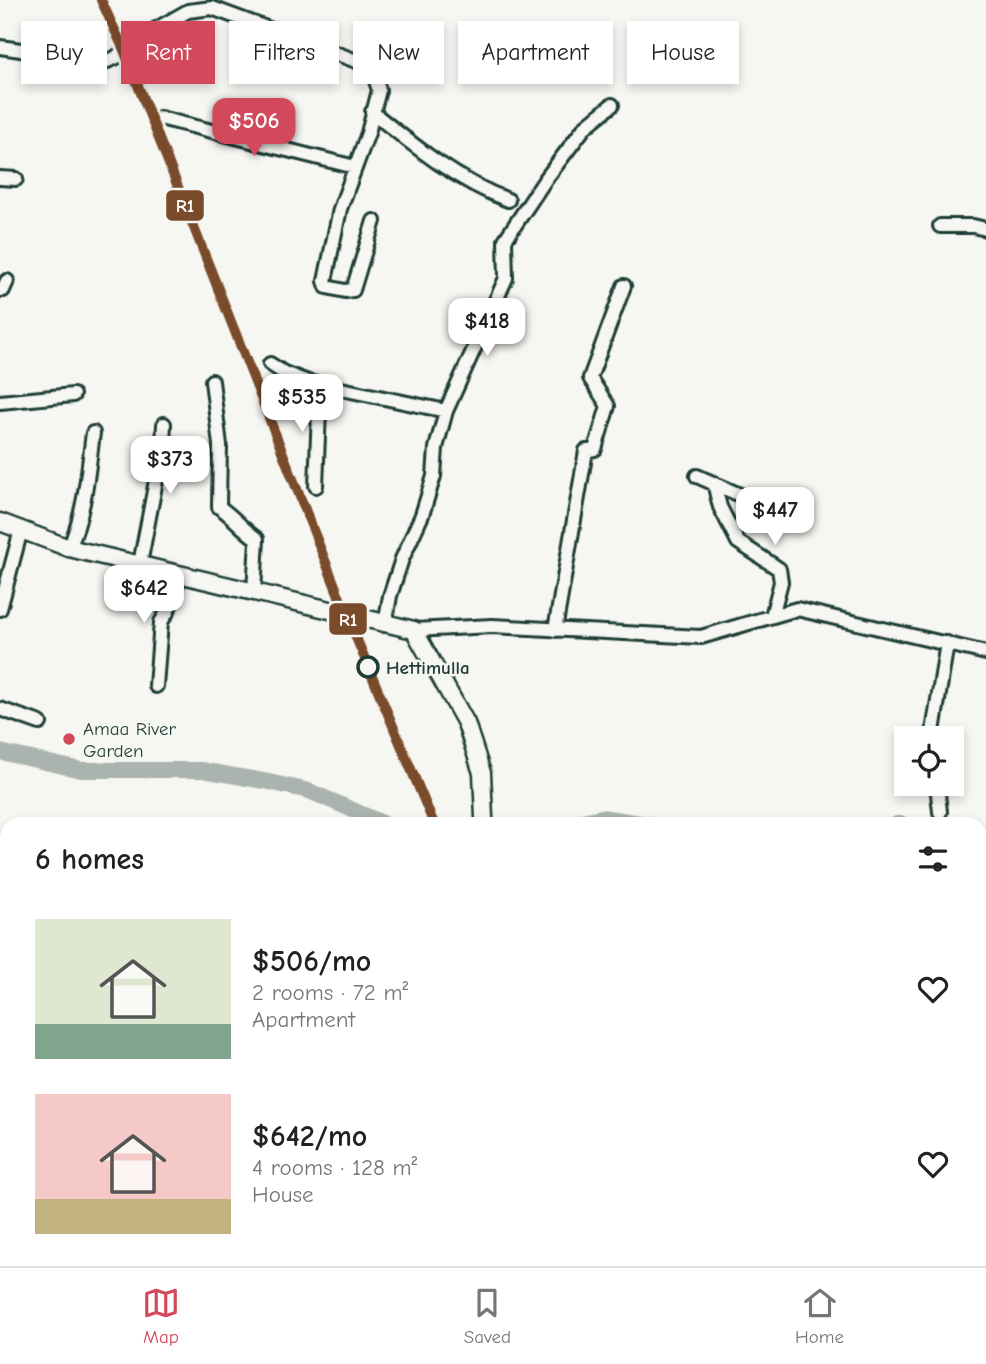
<!DOCTYPE html>
<html lang="en">
<head>
<meta charset="utf-8">
<style>
  :root { --surface:#fff; --page:#f6f6f6; --text:#222; --muted:#767676; --line:#e0e0e0; --accent:#d1495b }
  body { margin:0; font-family:"Comic Neue",sans-serif; background:var(--page); color:var(--text); height:100vh; display:flex; flex-direction:column; font-size:26px; white-space:nowrap }
  * { box-sizing:border-box; margin:0 }
  p { font-size:23px; color:var(--muted) }
  .icon { flex:none; width:38px; height:38px; fill:none; stroke:currentColor; stroke-width:2; stroke-linecap:round; stroke-linejoin:round }
  .map { position:relative; flex:1; overflow:hidden }
  .panel { position:absolute; left:0px; top:817px; width:987px; height:450px; display:flex; flex-direction:column; background:var(--surface); border-radius:21px 21px 0 0; box-shadow:0 4px 10px #0003 }
  .panel>* { flex:none }
  .top-card { position:absolute; left:21px; top:21px; width:945px; height:63px; display:flex; gap:14px }
  .tools { position:absolute; left:894px; top:726px; display:grid; gap:14px }
  .tools a { display:grid; place-items:center; width:70px; height:70px; border-radius:0px; background:var(--surface); box-shadow:0 4px 10px #0003; font-size:35px }
  .price { position:absolute; translate:-50% -60px; padding:0 16px; border-radius:14px; background:#fff; color:#222; font-size:23px; line-height:46px; filter:drop-shadow(0 2px 4px #0008) }
  .price::after { content:''; position:absolute; left:50%; top:42px; width:21px; height:16px; margin-left:-10px; background:inherit; clip-path:polygon(0 0,100% 0,50% 100%) }
  .price.active { background:var(--accent); color:#fff }
  ul { padding:0; list-style:none }
  li { display:flex; align-items:center; gap:21px; height:175px; padding:0 35px }
  li span { display:grid; place-items:center; flex:none; width:196px; height:140px; border-radius:0px; color:#555 }
  li>.icon { margin-inline-start:auto }
  span .icon { width:84px; height:84px; fill:#fffc; stroke-width:1 }
  li b { font-size:30px }
  h2 { display:flex; justify-content:space-between; align-items:center; height:84px; padding:0 35px; font-size:30px }
  .pill { padding:0 24px; border-radius:0px; background:var(--surface); box-shadow:0 4px 10px #0003; font-size:24px; line-height:63px }
  .pill.active { background:var(--accent); color:#fff }
  .menu { display:flex; justify-content:space-around; align-items:center; height:98px; border-top:2px solid var(--line); background:var(--surface); font-size:19px; color:var(--muted) }
  .menu a { display:grid; justify-items:center; gap:4px }
  .menu .active { color:var(--accent) }
  .map>svg:first-child { display:block }
</style>
</head>
<body>
<div class="map">
<svg width="986" height="1266" viewBox="0 0 986 1266">
  <rect width="100%" height="100%" fill="#f6f6f2"/>
  <filter id="ink" filterUnits="userSpaceOnUse"><feTurbulence type="fractalNoise" baseFrequency=".0143" numOctaves="2"/><feDisplacementMap in="SourceGraphic" scale="14" xChannelSelector="R" yChannelSelector="G"/><feConvolveMatrix kernelMatrix="1 2 1 2 8 2 1 2 1" color-interpolation-filters="sRGB"/></filter>
  <g filter="url(#ink)">
    <g fill="none" stroke-linecap="round" stroke-linejoin="round">
      <!-- river -->
      <path stroke="#aab3ae" stroke-width="16" d="M0,752L81,770H202L269,782L309,791L385,824
        M569,824L601,817L647,824
        M897,824H902
        M980,857L986,858"/>
      <!-- minor casing -->
      <g stroke="#1f3d34" stroke-width="18">
        <path id="minor" d="M0,47L105,62L115,58L142,37L188,11L212,8L362,63L375,78L379,90L368,133L340,209L325,281L327,287L345,291L353,290L374,221
          M372,112C414,146 457,181 508,200
          M160,118L355,167
          M0,178L16,179
          M940,226H973L986,229
          M0,290H3L7,281
          M270,364L284,373L308,382L446,411
          M212,381L220,445L219,507C233,516 242,529 257,539L254,592
          M0,402L73,395
          M697,476L740,495
          M714,483L720,507L738,542L779,569L781,582L772,616
          M316,486L320,385
          M69,548C85,513 88,471 93,433
          M140,564L163,444L164,424
          M0,609L21,530
          M385,625L390,596L402,559L422,515L434,476L436,448L446,411L506,278L505,240L545,180L585,127L612,105
          M414,630L492,626L701,637L797,609L986,653
          M555,630L586,451L595,449L608,406L590,378L624,286
          M156,686L161,622L168,611L180,574
          M0,709L40,723
          M932,738L947,643
          M937,784L940,812
          M980,1041L986,1040
          M0,1174L7,1181
          M37,1260L38,1266
          M591,1260V1266
          M676,1260L680,1266
          M482,1266L486,1260"/>
      </g>
      <!-- major casing -->
      <g stroke="#1f3d34" stroke-width="21">
        <path id="major" d="M0,522L69,548L414,630L466,723L482,773L484,818"/>
      </g>
      <!-- minor -->
      <use href="#minor" stroke="#f6f6f2" stroke-width="12"/>
      <!-- major -->
      <use href="#major" stroke="#f6f6f2" stroke-width="16"/>
      <!-- rail-1 casing -->
      <g stroke="#f6f6f2" stroke-width="16">
        <path id="rail-1" d="M101,0L124,50L347,616L434,824"/>
      </g>
      <!-- rail-1 -->
      <use href="#rail-1" stroke="#7a4b2a" stroke-width="10"/>
    </g>
  </g>
  <!-- markers -->
  <circle fill="#f6f6f2" stroke="#1f3d34" stroke-width="3.5" cx="368" cy="667" r="10"/>
  <circle fill="#d1495b" stroke="#f6f6f2" stroke-width="2.5" cx="69" cy="739" r="7"/>
  <g text-anchor="middle" stroke-width="5" stroke-linejoin="round" paint-order="stroke">
    <!-- stop labels -->
    <g font-size="19" font-weight="bold" fill="#1f3d34" stroke="#f6f6f2" text-anchor="start">
      <text x="386" y="674">Hettimulla</text>
    </g>
    <!-- poi labels -->
    <g font-size="19" fill="#1f3d34" stroke="#f6f6f2" text-anchor="start">
      <text x="83" y="735">Amaa River<tspan x="83" dy="22">Garden</tspan></text>
    </g>
  </g>
  <g stroke="#f6f6f2" stroke-width="2.5">
    <rect x="165" y="189" width="40" height="33" rx="7" fill="#7a4b2a"/>
    <rect x="328" y="602" width="40" height="34" rx="7" fill="#7a4b2a"/>
  </g>
  <g font-size="19" text-anchor="middle" font-weight="bold" fill="#fff">
    <text x="185" y="212">R1</text>
    <text x="348" y="626">R1</text>
  </g>
</svg>
<div class="tools">
<a><svg class="icon" aria-label="locate" viewBox="0 0 24 24"><circle cx="12" cy="12" r="6"/><path d="M12 2v4M12 18v4M2 12h4M18 12h4"/></svg></a>
</div>
<b class="price active" style="left:254px;top:158px">$506</b>
<b class="price" style="left:487px;top:358px">$418</b>
<b class="price" style="left:302px;top:434px">$535</b>
<b class="price" style="left:170px;top:496px">$373</b>
<b class="price" style="left:775px;top:547px">$447</b>
<b class="price" style="left:144px;top:625px">$642</b>
<div class="top-card">
<a class="pill">Buy</a>
<a class="pill active">Rent</a>
<a class="pill">Filters</a>
<a class="pill">New</a>
<a class="pill">Apartment</a>
<a class="pill">House</a>
</div>
<section class="panel">
<h2>6 homes<svg class="icon" aria-label="filters" viewBox="0 0 24 24"><path d="M4 7h16M4 17h16"/><circle cx="9" cy="7" r="2"/><circle cx="15" cy="17" r="2"/></svg></h2>
<ul>
<li><span style="background:linear-gradient(#dfe7d0 75%,#7fa58c 0)"><svg class="icon" aria-label="home" viewBox="0 0 24 24"><path d="M3 11l9-7 9 7M6 9v11h12V9"/></svg></span><div><b>$506/mo</b><p>2 rooms · 72 m²</p><p>Apartment</p></div><svg class="icon" aria-label="heart" viewBox="0 0 24 24"><path d="M12 20l-8-8c-3-5 5-10 8-4 3-6 11-1 8 4z"/></svg></li>
<li><span style="background:linear-gradient(#f6c9c9 75%,#c2b280 0)"><svg class="icon" aria-label="home" viewBox="0 0 24 24"><path d="M3 11l9-7 9 7M6 9v11h12V9"/></svg></span><div><b>$642/mo</b><p>4 rooms · 128 m²</p><p>House</p></div><svg class="icon" aria-label="heart" viewBox="0 0 24 24"><path d="M12 20l-8-8c-3-5 5-10 8-4 3-6 11-1 8 4z"/></svg></li>
</ul>
</section>
</div>
<nav class="menu">
<a class="active"><svg class="icon" aria-label="map" viewBox="0 0 24 24"><path d="M3 6l6-2 6 2 6-2v14l-6 2-6-2-6 2zM9 4v14M15 6v14"/></svg>Map</a>
<a><svg class="icon" aria-label="saved" viewBox="0 0 24 24"><path d="M7 4h10v16l-5-4-5 4z"/></svg>Saved</a>
<a><svg class="icon" aria-label="home" viewBox="0 0 24 24"><path d="M3 11l9-7 9 7M6 9v11h12V9"/></svg>Home</a>
</nav>
</body>
</html>
